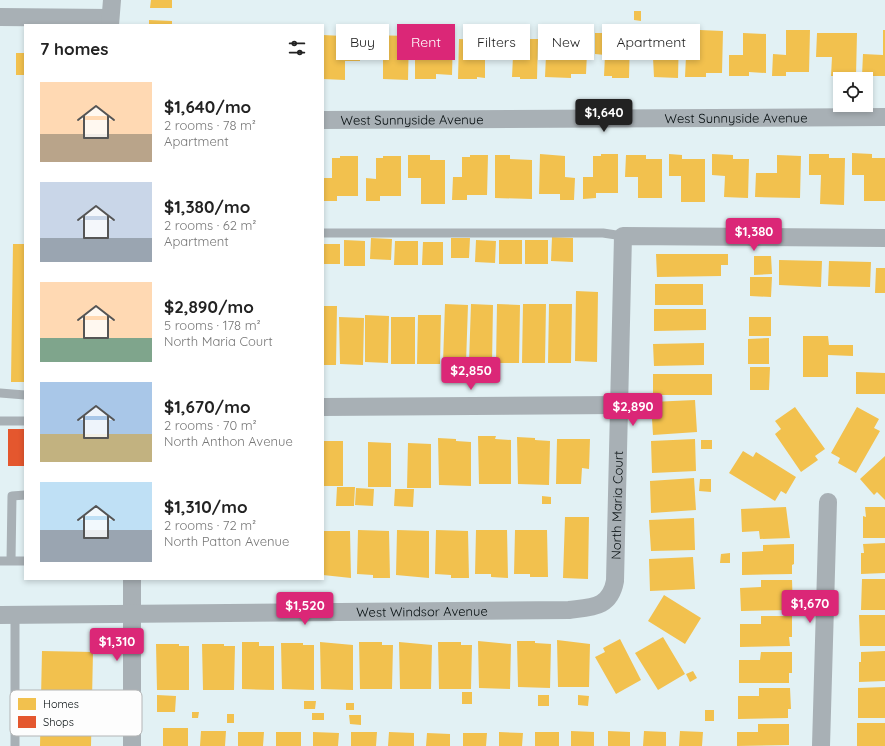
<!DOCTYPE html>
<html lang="en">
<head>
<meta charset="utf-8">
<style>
  :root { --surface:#fff; --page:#f2f2f2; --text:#222; --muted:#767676; --accent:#db2777 }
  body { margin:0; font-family:Quicksand,sans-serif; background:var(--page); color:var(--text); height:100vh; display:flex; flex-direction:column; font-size:15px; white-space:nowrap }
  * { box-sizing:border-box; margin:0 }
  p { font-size:13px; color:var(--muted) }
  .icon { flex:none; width:22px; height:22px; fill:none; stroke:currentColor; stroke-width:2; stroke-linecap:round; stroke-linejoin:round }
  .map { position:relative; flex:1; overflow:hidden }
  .panel { position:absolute; left:24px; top:24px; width:300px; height:556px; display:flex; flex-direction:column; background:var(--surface); border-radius:0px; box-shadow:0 2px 6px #0003 }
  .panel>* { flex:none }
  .guide { position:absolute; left:336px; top:24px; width:380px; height:36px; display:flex; gap:8px }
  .controls { position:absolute; left:833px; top:72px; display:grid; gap:8px }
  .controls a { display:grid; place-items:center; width:40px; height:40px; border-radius:0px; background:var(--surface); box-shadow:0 2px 6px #0003; font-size:20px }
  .price { position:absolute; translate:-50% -34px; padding:0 9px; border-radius:4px; background:var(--accent); color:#fff; font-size:13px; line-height:26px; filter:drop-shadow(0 1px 2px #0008) }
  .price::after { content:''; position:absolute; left:50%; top:24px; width:12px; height:9px; margin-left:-6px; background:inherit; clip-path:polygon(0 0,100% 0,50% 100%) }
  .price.selected { background:#222; color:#fff }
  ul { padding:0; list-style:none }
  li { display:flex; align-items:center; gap:12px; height:100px; padding:0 16px }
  li span { display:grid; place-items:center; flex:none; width:112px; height:80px; border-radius:0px; color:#555 }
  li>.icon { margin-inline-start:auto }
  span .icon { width:48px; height:48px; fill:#fffc; stroke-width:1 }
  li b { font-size:17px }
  h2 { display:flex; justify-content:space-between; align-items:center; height:48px; padding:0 16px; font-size:17px }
  .chip { padding:0 14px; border-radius:0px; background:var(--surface); box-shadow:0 2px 6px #0003; font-size:14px; line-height:36px }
  .chip.selected { background:var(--accent); color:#fff }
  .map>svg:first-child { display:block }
</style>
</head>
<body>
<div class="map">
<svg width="885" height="746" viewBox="0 0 885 746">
  <rect width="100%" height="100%" fill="#e2f1f4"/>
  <!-- homes -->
  <path fill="#f2c14e" d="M151,0H172V8H150Z
    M634,11H641V21L634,20Z
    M149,20L172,21V25H149Z
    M343,26H361L360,61H345V80L323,79V35L343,36Z
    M700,30L723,31L722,73H706V77H685L687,35L700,36Z
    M786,30H810L809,72H786V76H772L773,54L786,55Z
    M883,30H885V76H862L863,54L883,55Z
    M565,31H588L586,74H571V78L545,77L546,55L564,56Z
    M503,33H517V39H538L537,79H520V77H512L513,56L503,55Z
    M595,33H609V39L630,40L629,78H612V76H604L605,55L595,54Z
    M743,33L766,34V73L749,72V76H729V55H743Z
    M817,33H857L856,76H831L832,57H816Z
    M481,34H495L494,57L485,56V78L477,77V79H458L459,39L480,40Z
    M638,34H679L678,78L654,77L653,58H638Z
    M368,35L409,36L408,80L383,79V60H367Z
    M429,35H453L452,75L436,74V79H415V56L429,57Z
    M16,53H25V75H16Z
    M852,153L872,154V158H885V201H864V175H852Z
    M540,154L565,156V177L575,178L574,200H560V194H539Z
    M601,154H618V193H596V198L583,199V177H593V156H601Z
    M669,154L682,155V159H705V202H681V176H669Z
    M712,154L733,155V159H749L748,198L724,197L725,176L712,175Z
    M809,154H829V158H845L844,205L820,204L821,175H809Z
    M408,155H430V160H445V204H421V178H408Z
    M470,155H488L487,195H467V200H452L453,177H462V157H470Z
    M495,155H510V159L532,160V199L495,198Z
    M626,155H646V159H662V198H638V177H625Z
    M777,155L801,156L800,198L755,197L756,173H777Z
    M340,156H358V196H337V201H323V178H332V158H340Z
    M383,156H401V196H380V201H366V178L376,179V158H383Z
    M552,237L573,238V262L551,261Z
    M371,238L392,239L391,260L370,259Z
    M451,238H470L469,258H451Z
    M344,240L365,241V266H344Z
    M476,240L496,241L495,263L475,262Z
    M499,240H522V264H499Z
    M525,240H548V264H525Z
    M395,241H418V265H394Z
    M423,242H443V265H422Z
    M13,244H25V382H11Z
    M323,244H340V264H323Z
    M656,254H728V265H721V276L657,277Z
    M754,256H771L772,274L754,275Z
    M779,260L822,261L821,287L779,285Z
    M829,261L871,262L870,287L828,286Z
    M876,268H885V293H875Z
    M750,277H772L771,297L750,296Z
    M655,284H703V305H655Z
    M576,291L598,292L597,362L575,361Z
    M445,304L468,305L466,363H443Z
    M471,304L493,305L492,364L469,363Z
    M497,304L520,305L519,363H496Z
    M523,304H546L545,363H522Z
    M549,304H572L571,363H548Z
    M323,306H337L336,365H323Z
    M654,309H706V330L654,331Z
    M365,315L389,316L388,363L365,362Z
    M418,315H441L440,364H417Z
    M339,317L364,318L363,365L340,364Z
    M391,317H415V364H391Z
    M749,317H771V336H749Z
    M803,336H828L829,345H853V356L828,355V377H803Z
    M769,338V364H748V339Z
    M704,343V365L654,366L653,344Z
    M750,367H770L769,390H750Z
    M856,372L885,373V394H856Z
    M653,374H712V395H653Z
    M695,400L697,432L653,435L651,402Z
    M795,407L825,449L815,456L818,460L801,472L775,434L781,429L775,421Z
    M857,407L879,419L874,428L880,431L856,473L838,463L840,458L831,453Z
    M478,436H496L495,439L511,440V484H479Z
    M517,437L535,438V440L550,441L549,485L518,484Z
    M438,438L456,439V441L471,442V486L439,485Z
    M557,439H590L589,469L582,468L581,484H556Z
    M695,439L696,471L652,473L651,441Z
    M701,440H712V449H701Z
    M323,441H343V486H323Z
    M368,442L391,443V487H368Z
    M408,443L431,444V488H407Z
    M743,451L753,457L756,452L796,477L786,494L781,491L775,501L729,473Z
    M885,456V500L877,492L874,495L860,479Z
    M694,478L696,510L651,513L650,481Z
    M700,479H711V492L699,491Z
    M337,487H355L354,506H336Z
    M356,488L374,489L373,506L355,505Z
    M395,489H414L413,507L394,506Z
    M542,496L551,497V504H542Z
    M786,507L790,538L760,539L759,531L742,532L741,509Z
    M865,507H885V538H863V516L866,517Z
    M565,517H589L588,579L563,578Z
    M694,518L695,550L651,551L649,520Z
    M358,530L389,531L390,578H373V575L357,574Z
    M397,530L429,531V578L396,575Z
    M436,530L468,531L469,578H451V575L435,574Z
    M476,530H507L508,578L491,577V574H475Z
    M515,530H547L548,577H530V574H514Z
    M323,531H350L351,578L323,575Z
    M885,543V573L861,574V553H864L863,544Z
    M794,544V564L792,565V574L742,575V552L763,551V545Z
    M730,553V563H720L721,554Z
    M693,557L695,589L650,591L649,559Z
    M862,579H885V610H861Z
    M761,580H792L793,610L741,611L740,588L761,587Z
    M664,595L701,618L685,644L648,621Z
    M859,615H885V646H860Z
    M761,616H792V637H789L790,646L740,647V624H761Z
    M663,637L685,674L658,690L635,653Z
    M620,639L641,680L616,694L595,657L605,652L603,648Z
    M557,640L590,644L589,687H558Z
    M478,641L511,644L510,689L479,688Z
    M517,641H535V643L551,644L550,688L518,687Z
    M242,642H259V646H274V690L242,689Z
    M320,642L353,645V690L321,689Z
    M359,642H382V645H393L392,689H360Z
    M399,642L432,645L431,689H400Z
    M438,642H461V645H472L471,689H439Z
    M281,643H303V645H314V690L282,689Z
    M156,644H179V646H189V690H157Z
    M202,644H224V646H235L234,690H203Z
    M42,651L93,652L91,746H40Z
    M885,651V681L859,682V662H861V652Z
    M761,652H792V673H789V683H739V660H760Z
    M693,671L697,678L690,682L686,674Z
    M885,687V718H858V688Z
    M759,688H790L791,709H788V718L738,719V696H759Z
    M462,692H472V704H462Z
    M157,695L176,696L175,712H157Z
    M538,695H549V706H538Z
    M578,695L589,696L588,706L578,705Z
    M304,701H316L315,709H304Z
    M346,703H354V710H346Z
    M705,710H714V721H705Z
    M192,712H199L198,718H192Z
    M312,713H324V720H312Z
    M227,714H234V723H227Z
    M349,715H361V725L350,724Z
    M857,723H885V746H857Z
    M758,724H789V745L737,746V732H758Z
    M163,728H188V746H163Z
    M201,731H226L225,746H200Z
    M571,731L594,732V746H571Z
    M608,731L630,732V746H608Z
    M644,731L666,732V746H643Z
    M680,731L703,732L702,746H679Z
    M238,732H264L263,746H238Z
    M276,732H301V746H276Z
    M313,732L339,733L338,746H313Z
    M351,732H377L376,746H351Z
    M389,732L414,733V746H388Z
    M499,732L523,733L522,746H499Z
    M535,732H559V746H535Z
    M427,733L450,734V746H426Z
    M463,733H487L486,746H463Z"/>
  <!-- shops -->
  <path fill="#e4572e" d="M8,429H25V466H8Z"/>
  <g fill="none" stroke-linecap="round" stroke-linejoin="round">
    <!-- service -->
    <path stroke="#a8b0b5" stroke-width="9" d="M323,233H603L623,236
      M0,393L25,395
      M0,421H25
      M0,561H25
      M11,561L12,496L25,495
      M15,746V615"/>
    <!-- minor -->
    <g stroke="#a8b0b5" stroke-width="18">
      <path d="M0,17L110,18"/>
      <path d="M110,25L112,0"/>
      <path id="s1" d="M323,120L885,117"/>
      <path d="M323,407L618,405"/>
      <path d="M132,579V746"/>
      <path id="s2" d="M0,615L569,610C592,607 610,608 615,581L623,236L885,238"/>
      <path d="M821,746L828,502"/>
    </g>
  </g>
  <g text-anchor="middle" stroke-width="4" stroke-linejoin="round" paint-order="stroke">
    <!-- street labels -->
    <g font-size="13" fill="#050d0f" stroke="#fdfdfd">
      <text dy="5" stroke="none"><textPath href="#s1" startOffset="413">West Sunnyside Avenue</textPath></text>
      <text dy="5" stroke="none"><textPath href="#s1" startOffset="89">West Sunnyside Avenue</textPath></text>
      <text dy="5" stroke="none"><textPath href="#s2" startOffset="705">North Maria Court</textPath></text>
      <text dy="5" stroke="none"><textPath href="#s2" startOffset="422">West Windsor Avenue</textPath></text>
    </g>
  </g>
  <!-- legend -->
  <rect x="10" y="690" width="132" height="46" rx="6" fill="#fdfdfd" stroke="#b3b5b6" stroke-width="1"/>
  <rect x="18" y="698" width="18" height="12" fill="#f2c14e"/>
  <rect x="18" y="716" width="18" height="12" fill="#e4572e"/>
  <g font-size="11" fill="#050d0f">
    <text x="43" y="708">Homes</text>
    <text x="43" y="726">Shops</text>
  </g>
</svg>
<div class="controls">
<a><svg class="icon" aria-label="locate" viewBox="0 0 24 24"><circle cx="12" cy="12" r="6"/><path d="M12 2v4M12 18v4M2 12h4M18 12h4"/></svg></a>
</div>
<b class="price selected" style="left:604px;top:133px">$1,640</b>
<b class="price" style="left:754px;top:252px">$1,380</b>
<b class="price" style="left:471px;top:391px">$2,850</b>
<b class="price" style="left:633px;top:427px">$2,890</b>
<b class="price" style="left:810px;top:624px">$1,670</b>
<b class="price" style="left:305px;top:626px">$1,520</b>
<b class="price" style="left:117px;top:662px">$1,310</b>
<div class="guide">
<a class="chip">Buy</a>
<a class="chip selected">Rent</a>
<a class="chip">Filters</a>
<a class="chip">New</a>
<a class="chip">Apartment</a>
</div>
<section class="panel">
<h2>7 homes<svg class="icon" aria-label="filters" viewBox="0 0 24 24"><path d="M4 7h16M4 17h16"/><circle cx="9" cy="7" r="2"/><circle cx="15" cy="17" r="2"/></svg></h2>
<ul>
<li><span style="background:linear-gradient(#ffd9b3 65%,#b9a48a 0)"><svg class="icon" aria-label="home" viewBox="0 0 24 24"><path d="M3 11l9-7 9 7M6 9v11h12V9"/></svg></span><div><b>$1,640/mo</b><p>2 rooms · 78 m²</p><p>Apartment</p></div></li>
<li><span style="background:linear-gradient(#c9d6e8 70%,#9aa5b1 0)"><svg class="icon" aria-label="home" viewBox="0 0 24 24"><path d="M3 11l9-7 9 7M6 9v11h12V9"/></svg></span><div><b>$1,380/mo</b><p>2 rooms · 62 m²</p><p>Apartment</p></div></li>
<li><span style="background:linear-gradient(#ffd9b3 70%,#7fa58c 0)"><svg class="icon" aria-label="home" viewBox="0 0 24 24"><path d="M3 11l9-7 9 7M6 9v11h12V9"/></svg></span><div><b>$2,890/mo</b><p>5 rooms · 178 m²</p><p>North Maria Court</p></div></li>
<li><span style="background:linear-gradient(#a9c7e8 65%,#c2b280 0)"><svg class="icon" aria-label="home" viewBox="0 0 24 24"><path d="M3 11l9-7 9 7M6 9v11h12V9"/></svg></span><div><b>$1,670/mo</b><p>2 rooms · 70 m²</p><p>North Anthon Avenue</p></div></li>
<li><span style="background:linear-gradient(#bfe0f5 60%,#9aa5b1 0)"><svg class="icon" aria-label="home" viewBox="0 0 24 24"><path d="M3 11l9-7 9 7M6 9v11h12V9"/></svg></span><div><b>$1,310/mo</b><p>2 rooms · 72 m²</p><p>North Patton Avenue</p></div></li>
</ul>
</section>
</div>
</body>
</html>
